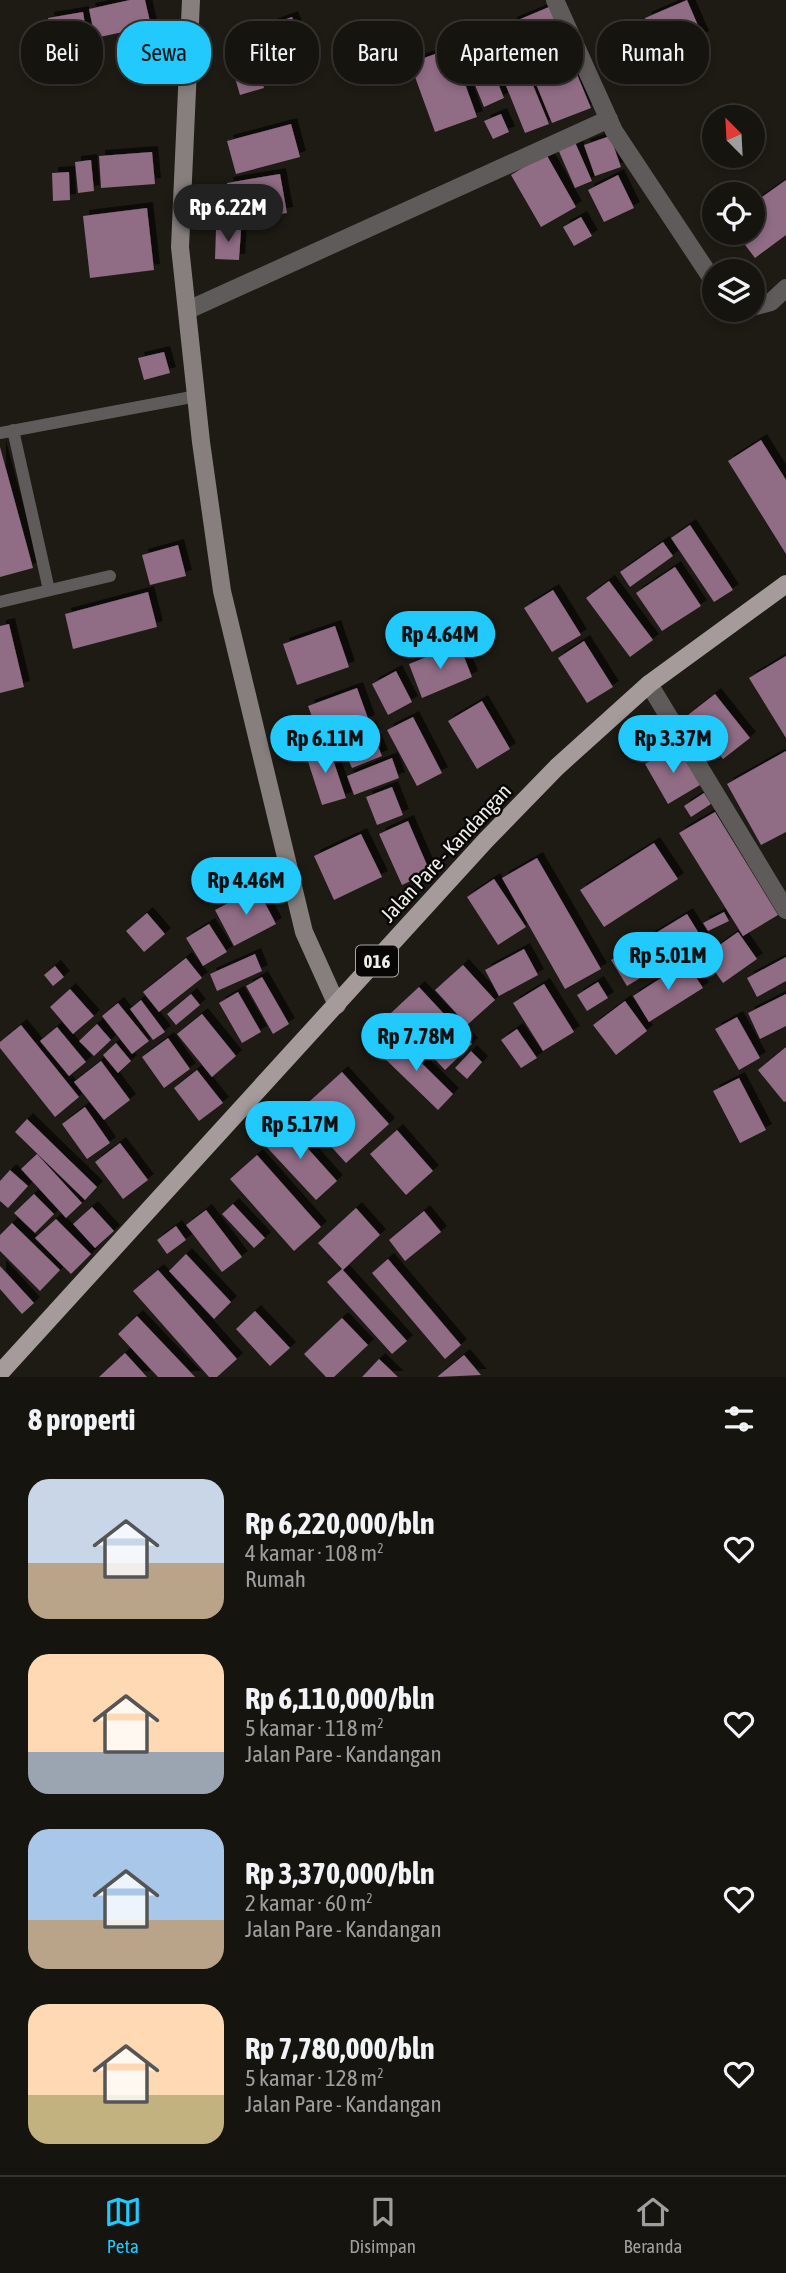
<!DOCTYPE html>
<html lang="id">
<head>
<meta charset="utf-8">
<style>
  :root { --surface:#16140f; --page:#23211d; --text:#f1f3f6; --muted:#9e9e9e; --line:#35332f; --accent:#21c9fd }
  body { margin:0; font-family:"Asap Condensed",sans-serif; background:var(--page); color:var(--text); height:100vh; display:flex; flex-direction:column; font-size:26px; white-space:nowrap }
  * { box-sizing:border-box; margin:0 }
  p { font-size:23px; color:var(--muted) }
  .icon { flex:none; width:38px; height:38px; fill:none; stroke:currentColor; stroke-width:2; stroke-linecap:round; stroke-linejoin:round }
  .map { position:relative; height:1377px; overflow:hidden }
  .drawer { display:flex; flex-direction:column; background:var(--surface); flex:1 }
  .drawer>* { flex:none }
  .top-card { position:absolute; left:21px; top:21px; width:746px; height:63px; display:flex; gap:14px }
  .needle { width:46px; rotate:336deg }
  .controls { position:absolute; left:702px; top:105px; display:grid; gap:14px }
  .controls a { display:grid; place-items:center; width:63px; height:63px; border-radius:50%; background:var(--surface); box-shadow:0 4px 10px #0003,0 0 0 2px var(--line); font-size:35px }
  .price { position:absolute; translate:-50% -60px; padding:0 16px; border-radius:24px; background:var(--accent); color:#111; font-size:23px; line-height:46px; filter:drop-shadow(0 2px 4px #0008) }
  .price::after { content:''; position:absolute; left:50%; top:42px; width:21px; height:16px; margin-left:-10px; background:inherit; clip-path:polygon(0 0,100% 0,50% 100%) }
  .price.selected { background:#222; color:#fff }
  ul { padding:0; list-style:none }
  li { display:flex; align-items:center; gap:21px; height:175px; padding:0 28px }
  li span { display:grid; place-items:center; flex:none; width:196px; height:140px; border-radius:21px; color:#555 }
  li>.icon { margin-inline-start:auto }
  span .icon { width:84px; height:84px; fill:#fffc; stroke-width:1 }
  li b { font-size:30px }
  h2 { display:flex; justify-content:space-between; align-items:center; height:84px; padding:0 28px; font-size:30px }
  .chip { padding:0 24px; border-radius:28px; background:var(--surface); box-shadow:0 4px 10px #0003,0 0 0 2px var(--line); font-size:24px; line-height:63px }
  .chip.selected { background:var(--accent); color:#111 }
  .tabs { display:flex; justify-content:space-around; align-items:center; height:98px; border-top:2px solid var(--line); background:var(--surface); font-size:19px; color:var(--muted) }
  .tabs a { display:grid; justify-items:center; gap:4px }
  .tabs .selected { color:var(--accent) }
  .map>svg:first-child { display:block }
</style>
</head>
<body>
<div class="map">
<svg width="786" height="1377" viewBox="0 0 786 1377">
  <defs>
    <filter id="shadow"><feDropShadow dx="6" dy="-6" stdDeviation="0" flood-color="#0009"/></filter>
  </defs>
  <rect width="100%" height="100%" fill="#1d1b14"/>
  <!-- building -->
  <path fill="#906c85" filter="url(#shadow)" d="M130,0H145L151,26L95,38L89,9Z
    M687,0L703,37L661,56L645,18Z
    M549,7L591,108L552,123L511,23Z
    M83,12L88,42L53,48L48,18Z
    M292,17L310,65L273,79L254,31Z
    M509,27L549,124L525,133L486,36Z
    M477,32L504,98L484,107L457,41Z
    M250,43L264,88L240,95L227,50Z
    M452,48L477,117L435,132L410,63Z
    M72,50L78,71L55,77L50,57Z
    M501,114L509,132L493,139L484,121Z
    M291,124L300,157L236,174L227,141Z
    M610,136L621,167L595,176L584,145Z
    M574,140L592,181L575,188L557,147Z
    M152,152L155,184L101,188L99,156Z
    M546,154L576,207L541,227L511,175Z
    M91,160L94,191L78,193L75,162Z
    M69,172L70,200L53,201L52,173Z
    M280,174L287,213L233,222L227,183Z
    M618,175L634,208L604,222L588,190Z
    M786,180V235L755,258L736,233H752V204Z
    M147,208L154,270L90,278L83,216Z
    M581,217L592,236L574,246L563,227Z
    M216,229L241,230L239,260L215,259Z
    M164,352L170,373L144,380L138,358Z
    M761,440L786,480V554L728,461Z
    M0,447L33,568L0,577Z
    M690,525L733,590L714,602L671,538Z
    M663,542L673,556L630,587L620,572Z
    M178,545L186,576L150,585L142,555Z
    M675,567L701,606L662,631L636,593Z
    M609,581L653,640L630,657L586,598Z
    M553,590L581,635L552,652L524,608Z
    M148,592L157,627L73,649L65,614Z
    M9,624L24,687L0,693V626Z
    M335,626L349,667L297,685L283,644Z
    M584,641L613,687L587,703L558,658Z
    M459,644L472,677L422,698L409,664Z
    M786,656V738L749,678Z
    M396,671L412,702L388,715L372,684Z
    M357,688L369,721L320,738L308,706Z
    M715,694L750,738L723,759L688,715Z
    M482,701L510,749L477,769L448,721Z
    M413,717L442,773L417,786L387,730Z
    M370,727L382,756L352,768L339,739Z
    M328,745L346,798L322,805L305,752Z
    M677,745L700,785L668,804L645,764Z
    M786,751V832L761,845L727,784Z
    M392,758L399,778L354,795L347,776Z
    M392,787L403,815L377,825L366,797Z
    M704,793L711,804L691,817L684,806Z
    M715,812L778,915L743,936L679,833Z
    M408,821L430,872L402,885L379,834Z
    M361,834L382,877L334,900L314,856Z
    M654,843L678,879L604,927L580,890Z
    M537,858L601,969L565,989L502,878Z
    M494,879L526,927L498,945L467,897Z
    M257,888L276,924L234,946L215,910Z
    M724,912L729,921L708,931L703,923Z
    M147,913L165,934L144,952L126,931Z
    M687,914L703,940L627,986L611,960Z
    M209,924L227,952L203,966L186,938Z
    M738,932L757,959L723,983L704,956Z
    M524,949L538,975L499,996L485,970Z
    M255,954L262,971L217,991L210,974Z
    M786,957V981L757,997L747,978Z
    M186,958L202,978L159,1012L143,992Z
    M686,962L703,988L649,1022L633,996Z
    M463,965L495,1000L467,1025L435,990Z
    M55,966L64,977L53,986L44,975Z
    M262,977L289,1024L273,1034L246,986Z
    M598,982L608,998L587,1011L577,995Z
    M544,984L574,1032L543,1051L513,1003Z
    M419,987L472,1044L445,1070L391,1013Z
    M70,989L94,1016L73,1034L50,1007Z
    M238,992L261,1032L242,1043L219,1003Z
    M191,994L200,1005L176,1025L167,1014Z
    M786,994V1026L760,1039L748,1013Z
    M141,1000L165,1032L153,1040L130,1009Z
    M625,1001L647,1031L616,1055L593,1025Z
    M118,1003L149,1041L132,1054L102,1016Z
    M202,1014L236,1056L212,1077L177,1034Z
    M737,1017L760,1058L739,1070L715,1029Z
    M97,1024L111,1040L94,1056L79,1041Z
    M21,1025L79,1097L55,1117L0,1048V1042Z
    M57,1027L86,1062L69,1076L40,1041Z
    M517,1029L537,1058L521,1068L501,1040Z
    M394,1036L453,1094L438,1110L378,1052Z
    M168,1038L190,1069L164,1088L142,1057Z
    M116,1043L131,1061L118,1073L103,1055Z
    M786,1047V1101L784,1102L758,1070Z
    M471,1051L482,1062L467,1079L455,1068Z
    M101,1061L130,1100L104,1120L74,1082Z
    M197,1070L223,1103L199,1121L174,1088Z
    M342,1072L389,1124L346,1163L299,1111Z
    M739,1078L766,1130L740,1143L713,1091Z
    M85,1107L110,1143L87,1159L62,1124Z
    M27,1119L97,1187L85,1200L15,1132Z
    M284,1122L337,1181L316,1200L262,1142Z
    M397,1130L433,1171L406,1195L370,1154Z
    M120,1143L148,1180L123,1199L95,1162Z
    M37,1154L82,1203L66,1218L21,1169Z
    M257,1155L321,1227L294,1251L230,1179Z
    M10,1170L28,1186L8,1208L0,1201V1181Z
    M34,1194L54,1214L35,1233L14,1213Z
    M233,1204L265,1238L254,1248L222,1214Z
    M92,1207L114,1231L95,1248L73,1224Z
    M356,1208L380,1235L343,1270L318,1243Z
    M206,1210L242,1257L222,1272L186,1225Z
    M424,1211L441,1232L405,1261L389,1240Z
    M56,1219L91,1254L71,1274L35,1238Z
    M12,1223L60,1270L40,1291L0,1251V1235Z
    M176,1226L186,1240L167,1254L157,1240Z
    M186,1254L231,1302L214,1319L169,1271Z
    M388,1259L461,1345L445,1359L372,1273Z
    M0,1266L34,1303L22,1314L0,1289Z
    M342,1269L407,1341L392,1354L327,1282Z
    M158,1270L237,1359L217,1377H209L133,1291Z
    M255,1311L290,1348L270,1366L236,1329Z
    M137,1316L195,1377H158L118,1334Z
    M342,1318L368,1345L334,1377H326L304,1354Z
    M125,1353L147,1377H99Z
    M464,1355L481,1375L437,1377Z
    M379,1359L398,1377H362Z"/>
  <g fill="none" stroke-linecap="round" stroke-linejoin="round">
    <!-- lane -->
    <path stroke="#5f5b5a" stroke-width="12" d="M13,430L49,590
      M0,433L197,396
      M0,602L110,576"/>
    <!-- street -->
    <path stroke="#5f5b5a" stroke-width="18" d="M555,0L614,131L714,282
      M752,307L771,302L786,288
      M188,310L609,119
      M649,684L786,910"/>
    <!-- secondary -->
    <path stroke="#867f7e" stroke-width="18" d="M191,0L180,247L201,442L222,591L304,932L337,1005"/>
    <!-- primary -->
    <path stroke="#a49b9a" stroke-width="18" d="M0,1373L486,840L557,767L649,684L786,584"/>
  </g>
  <g text-anchor="middle" stroke-width="5" stroke-linejoin="round" paint-order="stroke">
    <!-- shield labels -->
    <rect fill="#070604" stroke="#a9a8a4" stroke-width="2" x="356" y="945.5" width="42" height="31" rx="5"/>
    <g font-size="19" font-weight="bold" fill="#eeede9">
      <text x="377" y="968">016</text>
    </g>
    <!-- street labels -->
    <g font-size="21" fill="#eeede9" stroke="#070604">
      <text transform="translate(446 853) rotate(-47)" y="7">Jalan Pare - Kandangan</text>
    </g>
  </g>
</svg>
<div class="controls">
<a><svg class="needle" viewBox="-14 -14 28 28"><path d="M0-13l5 13h-10z" fill="#e53935"/><path d="M0 13l5-13h-10z" fill="#9e9e9e"/></svg></a>
<a><svg class="icon" aria-label="locate" viewBox="0 0 24 24"><circle cx="12" cy="12" r="6"/><path d="M12 2v4M12 18v4M2 12h4M18 12h4"/></svg></a>
<a><svg class="icon" aria-label="layers" viewBox="0 0 24 24"><path d="M12 4l9 5-9 5-9-5zM3 14l9 5 9-5"/></svg></a>
</div>
<b class="price selected" style="left:228px;top:244px">Rp 6.22M</b>
<b class="price" style="left:440px;top:671px">Rp 4.64M</b>
<b class="price" style="left:325px;top:775px">Rp 6.11M</b>
<b class="price" style="left:673px;top:775px">Rp 3.37M</b>
<b class="price" style="left:246px;top:917px">Rp 4.46M</b>
<b class="price" style="left:668px;top:992px">Rp 5.01M</b>
<b class="price" style="left:416px;top:1073px">Rp 7.78M</b>
<b class="price" style="left:300px;top:1161px">Rp 5.17M</b>
<div class="top-card">
<a class="chip">Beli</a>
<a class="chip selected">Sewa</a>
<a class="chip">Filter</a>
<a class="chip">Baru</a>
<a class="chip">Apartemen</a>
<a class="chip">Rumah</a>
</div>
</div>
<section class="drawer">
<h2>8 properti<svg class="icon" aria-label="filters" viewBox="0 0 24 24"><path d="M4 7h16M4 17h16"/><circle cx="9" cy="7" r="2"/><circle cx="15" cy="17" r="2"/></svg></h2>
<ul>
<li><span style="background:linear-gradient(#c9d6e8 60%,#b9a48a 0)"><svg class="icon" aria-label="home" viewBox="0 0 24 24"><path d="M3 11l9-7 9 7M6 9v11h12V9"/></svg></span><div><b>Rp 6,220,000/bln</b><p>4 kamar · 108 m²</p><p>Rumah</p></div><svg class="icon" aria-label="heart" viewBox="0 0 24 24"><path d="M12 20l-8-8c-3-5 5-10 8-4 3-6 11-1 8 4z"/></svg></li>
<li><span style="background:linear-gradient(#ffd9b3 70%,#9aa5b1 0)"><svg class="icon" aria-label="home" viewBox="0 0 24 24"><path d="M3 11l9-7 9 7M6 9v11h12V9"/></svg></span><div><b>Rp 6,110,000/bln</b><p>5 kamar · 118 m²</p><p>Jalan Pare - Kandangan</p></div><svg class="icon" aria-label="heart" viewBox="0 0 24 24"><path d="M12 20l-8-8c-3-5 5-10 8-4 3-6 11-1 8 4z"/></svg></li>
<li><span style="background:linear-gradient(#a9c7e8 65%,#b9a48a 0)"><svg class="icon" aria-label="home" viewBox="0 0 24 24"><path d="M3 11l9-7 9 7M6 9v11h12V9"/></svg></span><div><b>Rp 3,370,000/bln</b><p>2 kamar · 60 m²</p><p>Jalan Pare - Kandangan</p></div><svg class="icon" aria-label="heart" viewBox="0 0 24 24"><path d="M12 20l-8-8c-3-5 5-10 8-4 3-6 11-1 8 4z"/></svg></li>
<li><span style="background:linear-gradient(#ffd9b3 65%,#c2b280 0)"><svg class="icon" aria-label="home" viewBox="0 0 24 24"><path d="M3 11l9-7 9 7M6 9v11h12V9"/></svg></span><div><b>Rp 7,780,000/bln</b><p>5 kamar · 128 m²</p><p>Jalan Pare - Kandangan</p></div><svg class="icon" aria-label="heart" viewBox="0 0 24 24"><path d="M12 20l-8-8c-3-5 5-10 8-4 3-6 11-1 8 4z"/></svg></li>
</ul>
</section>
<nav class="tabs">
<a class="selected"><svg class="icon" aria-label="map" viewBox="0 0 24 24"><path d="M3 6l6-2 6 2 6-2v14l-6 2-6-2-6 2zM9 4v14M15 6v14"/></svg>Peta</a>
<a><svg class="icon" aria-label="saved" viewBox="0 0 24 24"><path d="M7 4h10v16l-5-4-5 4z"/></svg>Disimpan</a>
<a><svg class="icon" aria-label="home" viewBox="0 0 24 24"><path d="M3 11l9-7 9 7M6 9v11h12V9"/></svg>Beranda</a>
</nav>
</body>
</html>
